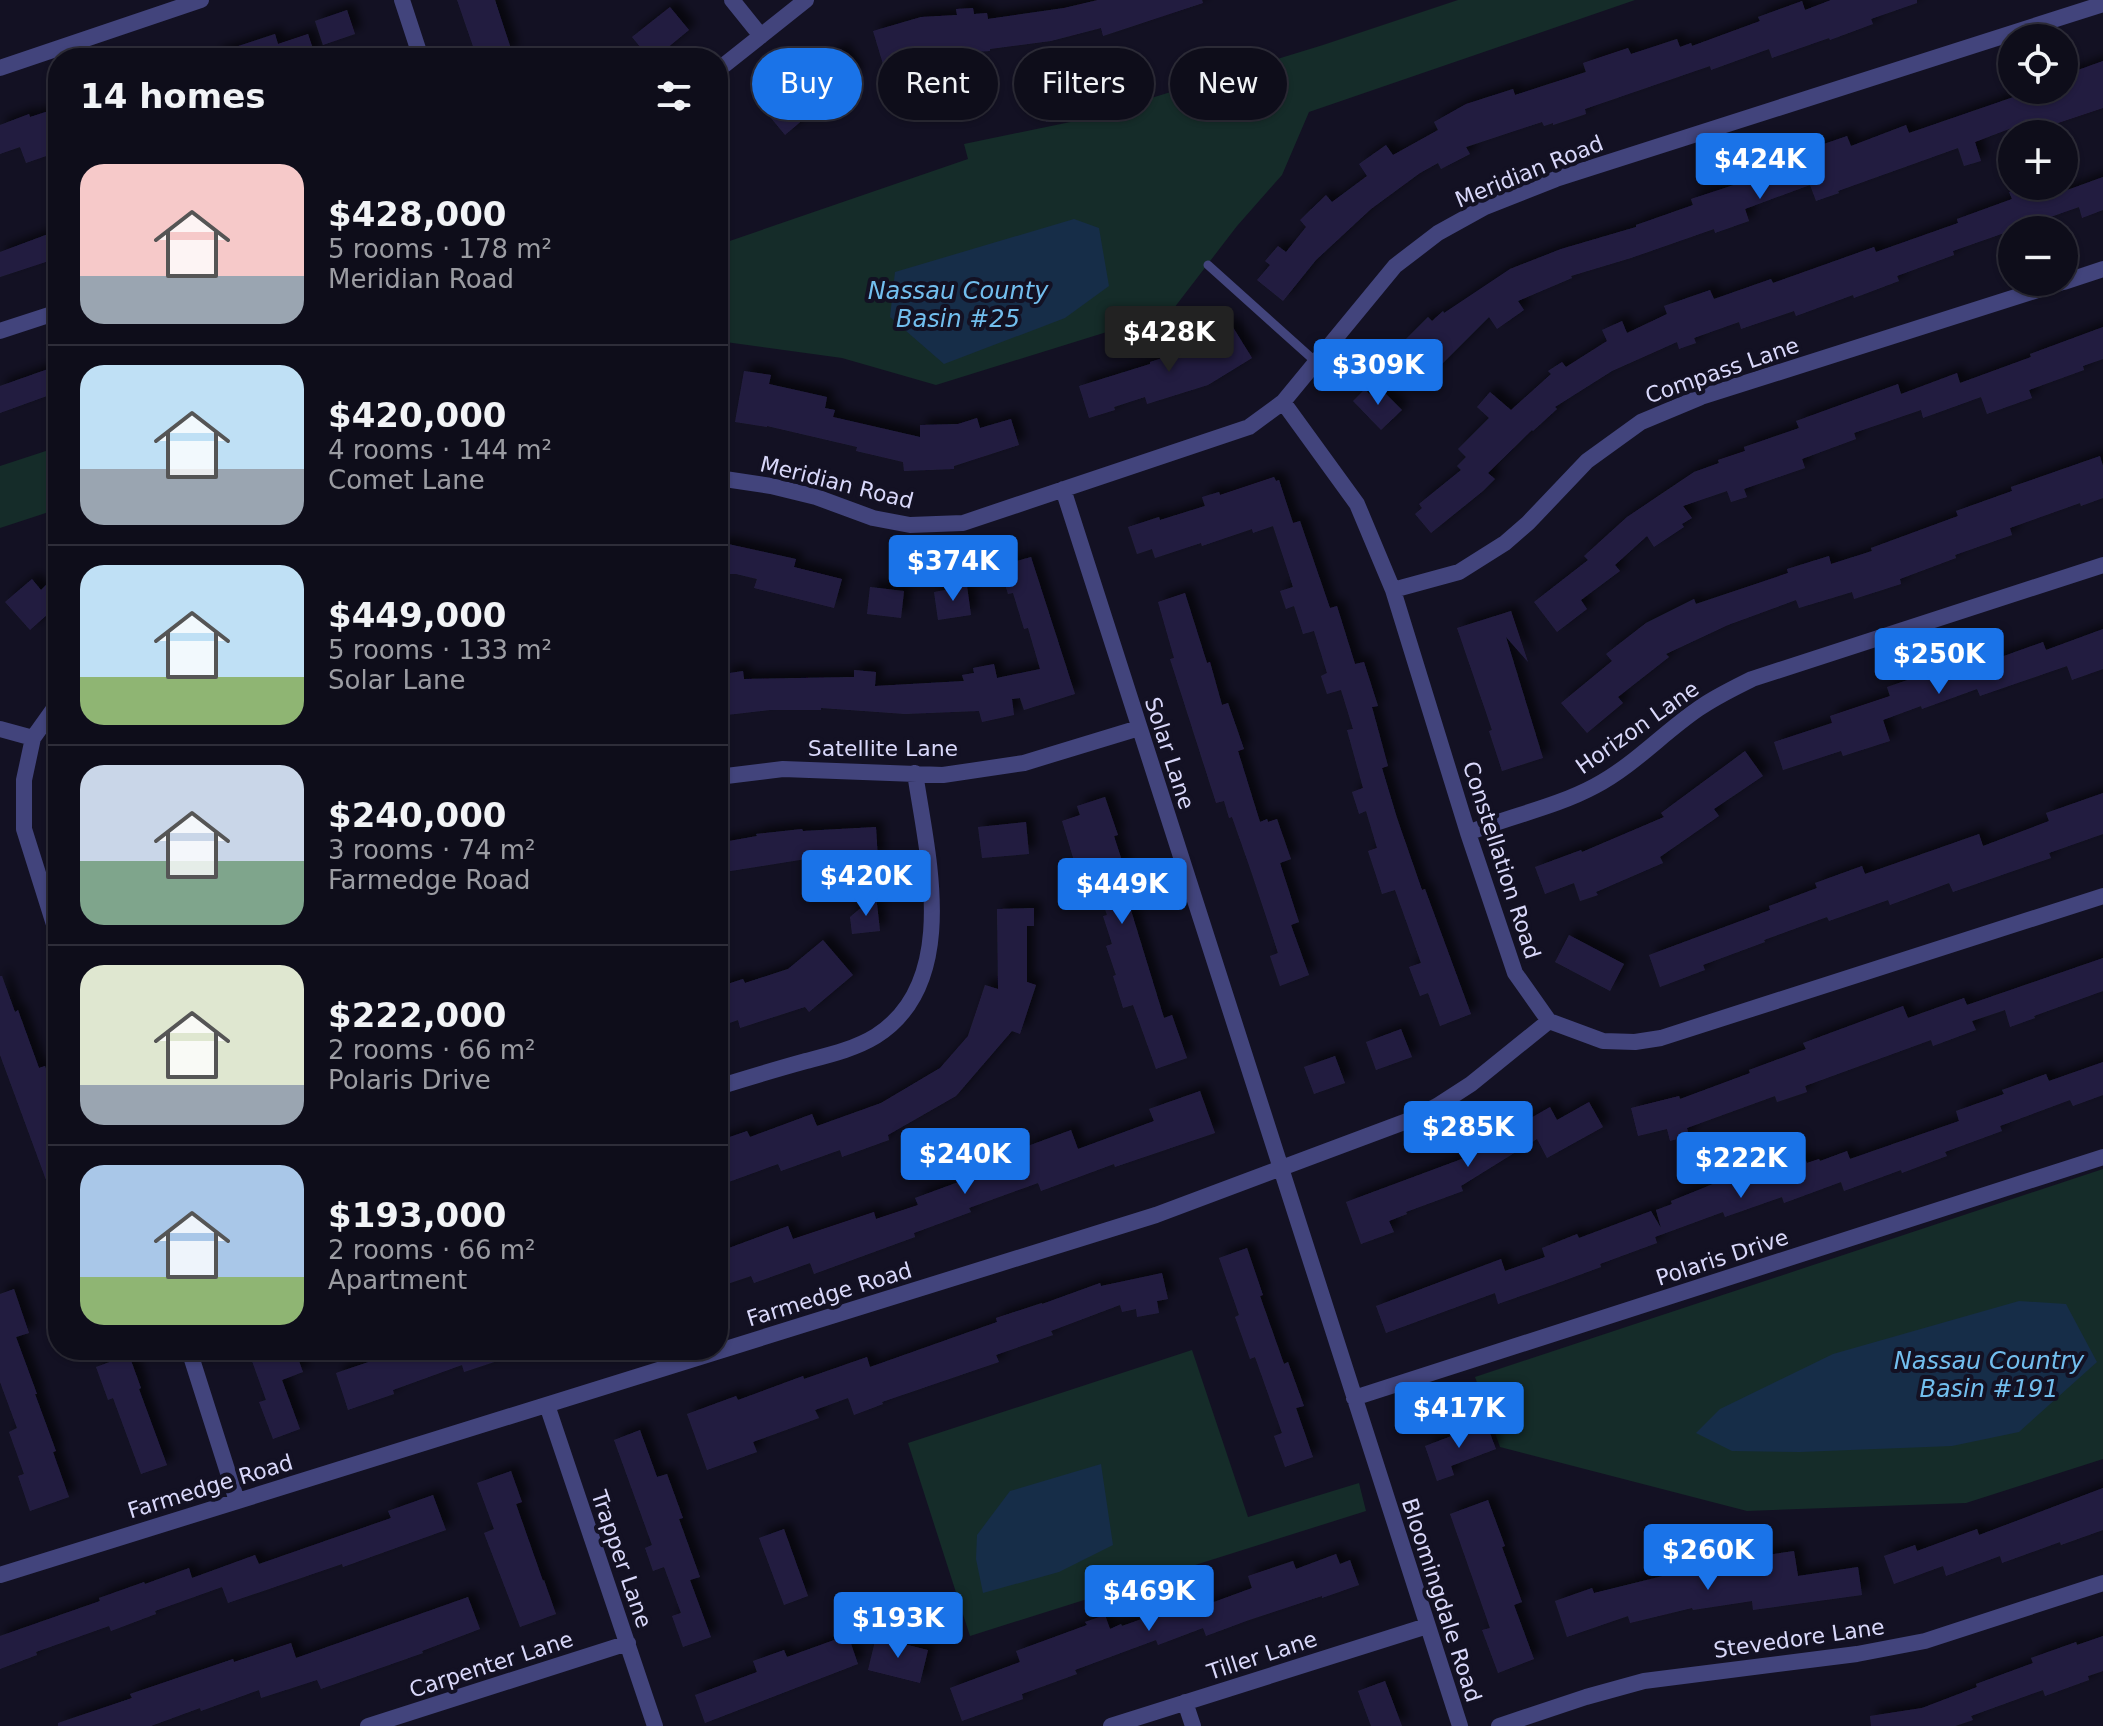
<!DOCTYPE html>
<html lang="en">
<head>
<meta charset="utf-8">
<style>
  :root { --surface:#0e0d1a; --page:#171623; --text:#f1f3f6; --muted:#9b9ca2; --line:#2e2d39; --accent:#1a73e8 }
  body { margin:0; font-family:"DejaVu Sans",sans-serif; background:var(--page); color:var(--text); height:100vh; display:flex; flex-direction:column; font-size:30px; white-space:nowrap }
  * { box-sizing:border-box; margin:0 }
  p { font-size:26px; color:var(--muted) }
  .icon { flex:none; width:44px; height:44px; fill:none; stroke:currentColor; stroke-width:2; stroke-linecap:round; stroke-linejoin:round }
  .map { position:relative; flex:1; overflow:hidden }
  .drawer { position:absolute; left:48px; top:48px; width:680px; height:1312px; display:flex; flex-direction:column; background:var(--surface); border-radius:32px; box-shadow:0 2px 6px #0004,0 0 0 2px var(--line) }
  .drawer>* { flex:none }
  .hud { position:absolute; left:752px; top:48px; width:760px; height:72px; display:flex; gap:16px }
  .controls { position:absolute; left:1998px; top:24px; display:grid; gap:16px }
  .controls a { display:grid; place-items:center; width:80px; height:80px; border-radius:50%; background:var(--surface); box-shadow:0 2px 6px #0004,0 0 0 2px var(--line); font-size:40px }
  .price { position:absolute; translate:-50% -68px; padding:0 18px; border-radius:8px; background:var(--accent); color:#fff; font-size:26px; line-height:52px; filter:drop-shadow(0 2px 4px #0008) }
  .price::after { content:''; position:absolute; left:50%; top:48px; width:24px; height:18px; margin-left:-12px; background:inherit; clip-path:polygon(0 0,100% 0,50% 100%) }
  .price.current { background:#222; color:#fff }
  ul { padding:0; list-style:none }
  li { display:flex; align-items:center; gap:24px; height:200px; padding:0 32px }
  li+li { border-top:2px solid var(--line) }
  li span { display:grid; place-items:center; flex:none; width:224px; height:160px; border-radius:24px; color:#555 }
  li>.icon { margin-inline-start:auto }
  span .icon { width:96px; height:96px; fill:#fffc; stroke-width:1 }
  li b { font-size:34px }
  h2 { display:flex; justify-content:space-between; align-items:center; height:96px; padding:0 32px; font-size:34px }
  .tag { padding:0 28px; border-radius:36px; background:var(--surface); box-shadow:0 2px 6px #0004,0 0 0 2px var(--line); font-size:28px; line-height:72px }
  .tag.current { background:var(--accent); color:#fff }
  .map>svg:first-child { display:block }
</style>
</head>
<body>
<div class="map">
<svg width="2103" height="1726" viewBox="0 0 2103 1726">
  <defs>
    <filter id="shadow"><feDropShadow dx="7" dy="-7" stdDeviation="4" flood-color="#0009"/></filter>
  </defs>
  <rect width="100%" height="100%" fill="#131123"/>
  <!-- green -->
  <path fill="#152c29" d="M1458,0H1635L1309,112L1282,175L1237,226L1171,312L936,385L842,358L718,341V245L968,159L964,144L1080,120L1323,45Z
    M58,447V509L0,528V466Z
    M2103,1169V1459L1966,1503L1747,1511L1500,1447L1475,1377Z
    M1192,1350L1248,1517L1359,1483L1366,1511L970,1636L908,1443Z"/>
  <!-- water -->
  <path fill="#162d48" d="M1074,219L1099,228L1109,286L1065,318L944,364L890,317L895,272Z
    M2019,1301L2066,1304L2097,1362L2019,1432L1952,1446L1800,1452L1732,1451L1696,1433L1720,1409L1833,1354Z
    M1101,1464L1113,1545L1059,1572L983,1593L976,1559L977,1535L1010,1491Z"/>
  <!-- building -->
  <path fill="#241f41" filter="url(#shadow)" d="M457,0H495L512,52L493,58H477Z
    M1098,0H1202L1203,3L1103,36L1101,28L1051,41L990,49V51L959,53V57L915,60L917,65L886,74L873,31L921,17L957,15L956,9L973,8L974,14L987,13L988,19L1064,8Z
    M1831,0H1917V3L1871,19L1873,24L1830,40L1829,38L1772,58L1769,49L1711,70L1710,66L1585,109L1586,114L1553,125V123L1544,126L1542,122L1466,147L1470,154L1441,169L1438,163L1420,173L1371,209L1316,260L1283,301L1257,280L1270,265L1265,261L1278,246L1286,252L1306,227L1300,220L1326,195L1332,202L1367,176L1359,164L1386,145L1393,155L1438,130L1434,122L1466,104L1513,89L1515,95L1586,72L1583,63L1628,48L1631,54L1677,39L1680,47L1691,43L1692,46L1760,21L1758,17L1802,1L1805,10Z
    M670,7L689,30L655,58H649L632,37Z
    M347,10L355,34L323,45L315,21Z
    M275,34L278,44L308,34L316,58H214V54Z
    M841,49L857,74L844,84L850,93L836,103L831,96L785,135L766,112L815,71L812,68Z
    M2103,61V108L2025,134H2020L2017,126L1975,142L1981,161L1964,166L1958,148L1838,191L1839,193L1816,201L1810,185L1745,209L1749,221L1715,233L1714,229L1631,258L1571,276L1572,278L1518,301L1524,310L1497,329L1489,317L1435,371L1404,341L1428,317L1432,321L1443,311L1444,313L1510,269L1561,249L1636,227V225L1693,205L1691,199L1746,181L1743,172L1847,136L1851,146L1906,125L1909,133L2034,90H2064V75Z
    M1064,96L1069,117L1046,122L1041,102Z
    M58,108V152L26,163L20,147L0,154V125L29,114L30,117Z
    M2103,177V210L2082,218L2079,207L1953,251L1954,255L1897,276L1899,281L1854,298L1853,295L1796,316L1794,311L1741,329L1739,322L1694,338L1696,343L1679,349L1677,342L1612,371L1555,407L1557,409L1533,431L1532,430L1488,473L1495,479L1483,491L1431,533L1415,514L1422,508L1419,504L1461,470L1457,466L1466,457L1458,449L1489,418L1477,407L1490,392L1511,410L1551,374L1548,371L1562,362L1566,367L1607,341L1602,330L1622,321L1627,333L1667,314L1664,306L1710,290L1714,299L1771,279L1773,283L1874,247L1876,252L1958,223L1957,219L2012,199L2009,192L2027,186H2057L2059,193Z
    M51,233L58,252V258L0,277V252Z
    M1231,324L1252,358L1208,385L1147,404L1145,397L1114,407L1115,410L1089,418L1079,386L1150,364V362L1190,349Z
    M2103,327V359L2083,366L2084,370L2029,390L2032,398L1987,414L1981,397L1923,418L1921,410L1854,433L1856,439L1802,459L1805,468L1744,489L1747,497L1731,502L1727,491L1683,506L1692,518L1682,524L1684,527L1654,547L1647,536L1615,565L1620,571L1581,600L1587,609L1557,632L1534,602L1588,560L1584,556L1627,517L1694,472L1719,463L1718,460L1745,451L1744,447L1799,428L1796,421L1898,384L1901,394L1957,373L1960,383L2031,357L2030,354Z
    M51,368L58,392L0,413V386Z
    M744,371L771,375L769,384L827,397L825,408L835,410L833,417L920,437V425L958,424L977,418L980,428L1011,419L1019,445L954,466V469L904,471L903,462L856,451L857,447L767,426V427L735,422Z
    M1378,386L1402,410L1381,430L1353,401L1365,389L1369,394Z
    M2100,456L2103,466V498L2081,506L2080,503L2010,528L2012,535L1955,555L1956,558L1900,579L1901,584L1854,599L1852,592L1799,608L1796,600L1728,625L1666,654L1669,657L1618,697L1623,703L1587,733L1561,703L1612,661L1606,654L1646,623L1694,599L1696,604L1788,573L1787,569L1829,556L1831,564L1872,551L1871,548L1958,516L1956,511L2012,491L2011,487Z
    M1274,477L1276,481L1279,480L1293,523L1300,521L1330,608L1337,606L1355,664L1364,662L1378,706L1372,707L1388,766L1382,768L1397,818L1422,890L1425,889L1471,1014L1440,1026L1428,993L1420,996L1409,967L1421,963L1395,890L1382,894L1368,851L1377,848L1366,811L1359,814L1352,792L1363,788L1347,730L1353,729L1341,690L1327,694L1321,676L1327,673L1314,631L1303,634L1294,606L1286,609L1280,591L1293,587L1273,526L1253,533L1252,529L1202,546L1201,543L1155,558L1152,549L1137,554L1128,527L1159,517L1160,520L1205,506L1202,497L1219,492L1220,495Z
    M718,544H728L796,559L794,567L842,579L834,608L754,588L757,579L736,574H718Z
    M1031,557L1075,694L1024,710L1020,698L1012,699L1014,715L982,722L979,711L905,714L821,708V710H770L718,716V688H725L723,674L743,671L744,679L854,677V670L876,672L875,686L964,681L962,675L974,673L973,668L994,664L997,678L1040,669L1028,628L1024,629L1013,593L1008,594L999,566Z
    M32,579L41,590L46,585L58,599V605L30,630L5,602Z
    M967,586L971,615L938,620L934,592Z
    M870,587L904,591L901,618L867,614Z
    M1185,593L1207,663L1210,662L1222,705L1228,703L1244,749L1238,751L1260,822L1267,819L1268,822L1277,819L1291,859L1280,863L1299,922L1291,925L1309,975L1280,986L1270,956L1278,953L1252,874L1232,817L1229,818L1224,801L1216,803L1170,659L1174,658L1158,602Z
    M1511,611L1528,662L1506,637L1543,758L1502,771L1489,731L1492,730L1457,628Z
    M2103,629V669L2072,680L2067,666L1980,696L1977,689L1922,709L1921,706L1883,720L1890,741L1843,756L1841,751L1783,770L1774,742L1832,723L1830,716L1890,696L1887,687L1984,654L1987,662L2043,642L2046,650Z
    M1745,751L1763,776L1714,809L1719,816L1660,857L1663,863L1596,892L1598,895L1580,901L1574,883L1545,894L1535,867L1581,850L1582,852L1664,817L1661,813Z
    M2103,793V834L2049,853L2051,858L1953,892L1949,883L1890,905L1888,900L1829,921L1827,917L1764,940L1765,942L1703,965L1705,970L1660,987L1649,955L1770,910L1769,906L1817,888L1815,883L1862,866L1865,874L1979,834L1983,846L2049,821L2046,813Z
    M1105,797L1118,835L1114,836L1132,892L1126,894L1164,1018L1172,1015L1187,1058L1156,1069L1133,1005L1123,1008L1113,976L1116,975L1106,946L1112,944L1103,916L1107,915L1094,877L1080,881L1062,821L1080,815L1077,806Z
    M1026,822L1029,854L982,858L978,827Z
    M876,827L878,860L849,864V854L806,857V859L718,873V843L757,836L756,834L802,829L803,831Z
    M876,895L880,931L852,934L850,917Z
    M1034,908V926H1027V982L1036,985L1020,1034L1012,1031L956,1096L888,1135L889,1140L842,1157L840,1150L781,1171L778,1164L723,1184L718,1171V1141L747,1131L750,1137L812,1114L817,1126L881,1103L940,1068L968,1036L985,985L998,989L997,909Z
    M1569,935L1624,964L1610,991L1555,962Z
    M823,940L853,975L809,1012L805,1007L740,1028L738,1020L718,1027V987L743,979L745,983L788,969Z
    M2103,958V991L2034,1016L2035,1018L2010,1027L2005,1010L1972,1021L1976,1030L1933,1046L1931,1040L1805,1086L1807,1092L1777,1102L1775,1096L1687,1128L1689,1136L1670,1141L1667,1129L1638,1136L1631,1108L1679,1096L1680,1099L1750,1073L1749,1070L1806,1049L1803,1043L1903,1006L1908,1018L1964,998L1967,1005Z
    M0,976H2L15,1012L18,1010L39,1068L45,1066L58,1102V1206L56,1207L0,1055Z
    M1401,1029L1412,1057L1376,1070L1366,1042Z
    M1335,1056L1345,1083L1314,1094L1304,1067Z
    M2103,1062V1095L2073,1106L2070,1100L2000,1126L2002,1131L1945,1152L1947,1156L1902,1173L1901,1170L1844,1191L1841,1182L1784,1203L1782,1197L1725,1217L1723,1212L1655,1237L1657,1243L1600,1264L1601,1267L1555,1284L1498,1304L1495,1293L1386,1333L1376,1306L1501,1259L1505,1271L1545,1257L1542,1248L1577,1234L1579,1238L1651,1211L1661,1228L1656,1210L1672,1204L1671,1201L1713,1184L1758,1168L1760,1173L1804,1157L1807,1163L1819,1159L1820,1161L1847,1151L1850,1159L1959,1121L1956,1111L2004,1094L2002,1090L2046,1074L2049,1081Z
    M1200,1091L1215,1133L1115,1167L1114,1164L1041,1191L1038,1183L969,1208L971,1212L914,1233L915,1237L814,1274L810,1263L754,1283L751,1276L718,1287V1252L788,1226L793,1239L874,1212L876,1219L918,1205L915,1198L972,1177L971,1174L1027,1153L1025,1147L1071,1130L1078,1149L1154,1121L1149,1109Z
    M1589,1102L1603,1127L1547,1158L1537,1139L1461,1186L1463,1191L1406,1212L1407,1214L1389,1221L1394,1232L1361,1244L1346,1202L1467,1157L1463,1150L1504,1125L1508,1131L1550,1107L1557,1120Z
    M1247,1248L1263,1295L1260,1296L1284,1364L1288,1362L1304,1406L1296,1408L1313,1457L1285,1467L1274,1436L1282,1433L1255,1357L1250,1359L1235,1317L1239,1315L1219,1258Z
    M1162,1273L1168,1299L1157,1301L1159,1313L1137,1317L1136,1309L1122,1312L1120,1305L1051,1331L1053,1335L996,1355L999,1362L882,1402L883,1404L854,1415L848,1398L815,1410L819,1418L753,1442L757,1452L707,1470L687,1414L736,1396L738,1400L803,1376L804,1379L867,1357L870,1367L997,1322L996,1318L1042,1303V1304L1100,1283L1101,1286Z
    M14,1289L29,1333L16,1337L37,1394H35L56,1451L53,1452L69,1497L30,1511L18,1476L24,1474L9,1432L17,1428L0,1382V1294Z
    M248,1350H295L303,1372L282,1380L300,1429L273,1439L259,1402L266,1400Z
    M390,1350H520L521,1353L464,1372L462,1365L393,1390L394,1394L348,1410L336,1373L392,1354Z
    M129,1355L141,1388L139,1389L167,1465L141,1474L113,1398L108,1400L96,1367Z
    M1486,1423L1496,1449L1451,1466L1454,1475L1437,1481L1425,1446Z
    M640,1430L657,1477L667,1474L683,1518L679,1519L700,1577L690,1580L711,1637L683,1647L672,1616L681,1613L664,1567L653,1571L645,1548L652,1545L614,1440Z
    M511,1471L522,1502L516,1504L543,1581L544,1580L556,1614L520,1627L484,1533L494,1529L477,1483Z
    M2103,1488V1530L2061,1545L2060,1542L2002,1563L2000,1556L1946,1576L1943,1566L1894,1584L1884,1556L1915,1545L1917,1551L1977,1529L1979,1535Z
    M433,1495L446,1530L343,1567L342,1564L228,1603L222,1587L155,1611L156,1614L111,1631L109,1626L36,1652L37,1655L0,1669V1636L100,1601L99,1598L144,1582L145,1584L189,1568L192,1578L255,1555L259,1564L391,1518L388,1511Z
    M1488,1500L1505,1546L1502,1547L1522,1602L1514,1605L1534,1659L1498,1673L1482,1630L1490,1628L1450,1514Z
    M784,1529L808,1596L784,1605L759,1538Z
    M1794,1551L1798,1576L1858,1567L1862,1595L1753,1610L1752,1601L1693,1610L1692,1608L1630,1623L1628,1616L1567,1637L1555,1601L1592,1588L1594,1593L1671,1574L1672,1576L1760,1561V1556Z
    M1336,1554L1340,1564L1350,1560L1359,1585L1322,1598V1596L1249,1620L1206,1636L1203,1628L1158,1645L1156,1640L1075,1670L1077,1674L1022,1694L1023,1699L962,1721L950,1688L1020,1662L1016,1651L1087,1625L1085,1622L1105,1615L1110,1629L1121,1624L1122,1626L1181,1605L1184,1613L1252,1588L1248,1576L1293,1561L1296,1569Z
    M468,1597L480,1629L422,1651L423,1653L321,1689L317,1680L261,1698L259,1690L201,1711L200,1708L151,1726H58V1723L132,1698L130,1694L233,1659L234,1662L291,1643L296,1658Z
    M848,1635L858,1664L705,1723L695,1695L757,1672L753,1661L784,1650L787,1657Z
    M2103,1636V1671L2088,1676L2089,1680L2045,1696L2043,1690L1971,1716L1973,1720L1955,1726H1871L1870,1716L1922,1708L1977,1687L1976,1684L2033,1663L2031,1658L2076,1642L2077,1645Z
    M876,1637L928,1650L920,1683L868,1670Z
    M1385,1681L1402,1726H1371L1358,1691Z"/>
  <g fill="none" stroke-linecap="round" stroke-linejoin="round">
    <!-- lane -->
    <path stroke="#42447c" stroke-width="9" d="M1208,265L1316,362"/>
    <!-- street -->
    <path stroke="#42447c" stroke-width="16" d="M402,0L421,58
      M732,0L761,36
      M0,68L201,0
      M718,70L806,0
      M2064,282L2103,269
      M0,331L58,312
      M1283,402L1357,504L1393,590L1468,833L1515,973L1549,1021L1603,1041L1635,1042L1661,1038L2103,896
      M718,478L771,486L816,497L873,518L910,525L963,523L1249,427L1283,402L1395,266L1438,233L1485,207L1556,179L2103,4
      M1063,489L1460,1726
      M1393,590L1459,572L1505,543L1528,523L1587,461L1641,422L1701,397L2063,282
      M58,703L33,738L24,780V829L58,937
      M0,729L33,738
      M718,777L783,769L943,775L1024,763L1139,728
      M1468,833C1510,816 1556,807 1595,786C1633,766 1663,733 1698,709C1715,697 1734,688 1752,679L2103,565
      M718,1087C747,1078 777,1069 806,1061C829,1055 855,1049 876,1036C961,982 927,854 915,773
      M189,1350L237,1501
      M1354,1398L2103,1157
      M547,1405L655,1726
      M0,1575L1156,1215L1407,1121L1437,1106L1471,1084L1549,1021
      M1185,1702L1193,1726
      M368,1726L628,1643
      M1111,1726L1427,1626
      M1499,1726L1586,1697L1644,1681L1857,1654L1925,1641L2103,1583"/>
  </g>
  <g text-anchor="middle" stroke-width="8" stroke-linejoin="round" paint-order="stroke">
    <!-- street labels -->
    <g font-size="22" fill="#d9d8fa" stroke="#131123">
      <text transform="translate(1529 171) rotate(-22)" y="8">Meridian Road</text>
      <text transform="translate(1722 370) rotate(-19)" y="8">Compass Lane</text>
      <text transform="translate(837 482) rotate(14)" y="8">Meridian Road</text>
      <text transform="translate(1637 727) rotate(-35)" y="8">Horizon Lane</text>
      <text x="883" y="756">Satellite Lane</text>
      <text transform="translate(1170 753) rotate(72)" y="8">Solar Lane</text>
      <text transform="translate(1502 860) rotate(72)" y="8">Constellation Road</text>
      <text transform="translate(1722 1257) rotate(-18)" y="8">Polaris Drive</text>
      <text transform="translate(829 1294) rotate(-17)" y="8">Farmedge Road</text>
      <text transform="translate(210 1486) rotate(-17)" y="8">Farmedge Road</text>
      <text transform="translate(622 1559) rotate(71)" y="8">Trapper Lane</text>
      <text transform="translate(1442 1600) rotate(72)" y="8">Bloomingdale Road</text>
      <text transform="translate(1799 1638) rotate(-8)" y="8">Stevedore Lane</text>
      <text transform="translate(1262 1655) rotate(-18)" y="8">Tiller Lane</text>
      <text transform="translate(491 1664) rotate(-18)" y="8">Carpenter Lane</text>
    </g>
    <!-- water labels -->
    <g font-size="24" font-style="italic" fill="#72beee" stroke="#131123">
      <text x="958" y="299">Nassau County<tspan x="958" dy="28">Basin #25</tspan></text>
      <text x="1989" y="1369">Nassau Country<tspan x="1989" dy="28">Basin #191</tspan></text>
    </g>
  </g>
</svg>
<div class="controls">
<a><svg class="icon" aria-label="locate" viewBox="0 0 24 24"><circle cx="12" cy="12" r="6"/><path d="M12 2v4M12 18v4M2 12h4M18 12h4"/></svg></a>
<a>+</a>
<a>−</a>
</div>
<b class="price" style="left:1760px;top:201px">$424K</b>
<b class="price current" style="left:1169px;top:374px">$428K</b>
<b class="price" style="left:1378px;top:407px">$309K</b>
<b class="price" style="left:953px;top:603px">$374K</b>
<b class="price" style="left:1939px;top:696px">$250K</b>
<b class="price" style="left:866px;top:918px">$420K</b>
<b class="price" style="left:1122px;top:926px">$449K</b>
<b class="price" style="left:1468px;top:1169px">$285K</b>
<b class="price" style="left:965px;top:1196px">$240K</b>
<b class="price" style="left:1741px;top:1200px">$222K</b>
<b class="price" style="left:1459px;top:1450px">$417K</b>
<b class="price" style="left:1708px;top:1592px">$260K</b>
<b class="price" style="left:1149px;top:1633px">$469K</b>
<b class="price" style="left:898px;top:1660px">$193K</b>
<div class="hud">
<a class="tag current">Buy</a>
<a class="tag">Rent</a>
<a class="tag">Filters</a>
<a class="tag">New</a>
</div>
<section class="drawer">
<h2>14 homes<svg class="icon" aria-label="filters" viewBox="0 0 24 24"><path d="M4 7h16M4 17h16"/><circle cx="9" cy="7" r="2"/><circle cx="15" cy="17" r="2"/></svg></h2>
<ul>
<li><span style="background:linear-gradient(#f6c9c9 70%,#9aa5b1 0)"><svg class="icon" aria-label="home" viewBox="0 0 24 24"><path d="M3 11l9-7 9 7M6 9v11h12V9"/></svg></span><div><b>$428,000</b><p>5 rooms · 178 m²</p><p>Meridian Road</p></div></li>
<li><span style="background:linear-gradient(#bfe0f5 65%,#9aa5b1 0)"><svg class="icon" aria-label="home" viewBox="0 0 24 24"><path d="M3 11l9-7 9 7M6 9v11h12V9"/></svg></span><div><b>$420,000</b><p>4 rooms · 144 m²</p><p>Comet Lane</p></div></li>
<li><span style="background:linear-gradient(#bfe0f5 70%,#8fb573 0)"><svg class="icon" aria-label="home" viewBox="0 0 24 24"><path d="M3 11l9-7 9 7M6 9v11h12V9"/></svg></span><div><b>$449,000</b><p>5 rooms · 133 m²</p><p>Solar Lane</p></div></li>
<li><span style="background:linear-gradient(#c9d6e8 60%,#7fa58c 0)"><svg class="icon" aria-label="home" viewBox="0 0 24 24"><path d="M3 11l9-7 9 7M6 9v11h12V9"/></svg></span><div><b>$240,000</b><p>3 rooms · 74 m²</p><p>Farmedge Road</p></div></li>
<li><span style="background:linear-gradient(#dfe7d0 75%,#9aa5b1 0)"><svg class="icon" aria-label="home" viewBox="0 0 24 24"><path d="M3 11l9-7 9 7M6 9v11h12V9"/></svg></span><div><b>$222,000</b><p>2 rooms · 66 m²</p><p>Polaris Drive</p></div></li>
<li><span style="background:linear-gradient(#a9c7e8 70%,#8fb573 0)"><svg class="icon" aria-label="home" viewBox="0 0 24 24"><path d="M3 11l9-7 9 7M6 9v11h12V9"/></svg></span><div><b>$193,000</b><p>2 rooms · 66 m²</p><p>Apartment</p></div></li>
</ul>
</section>
</div>
</body>
</html>
